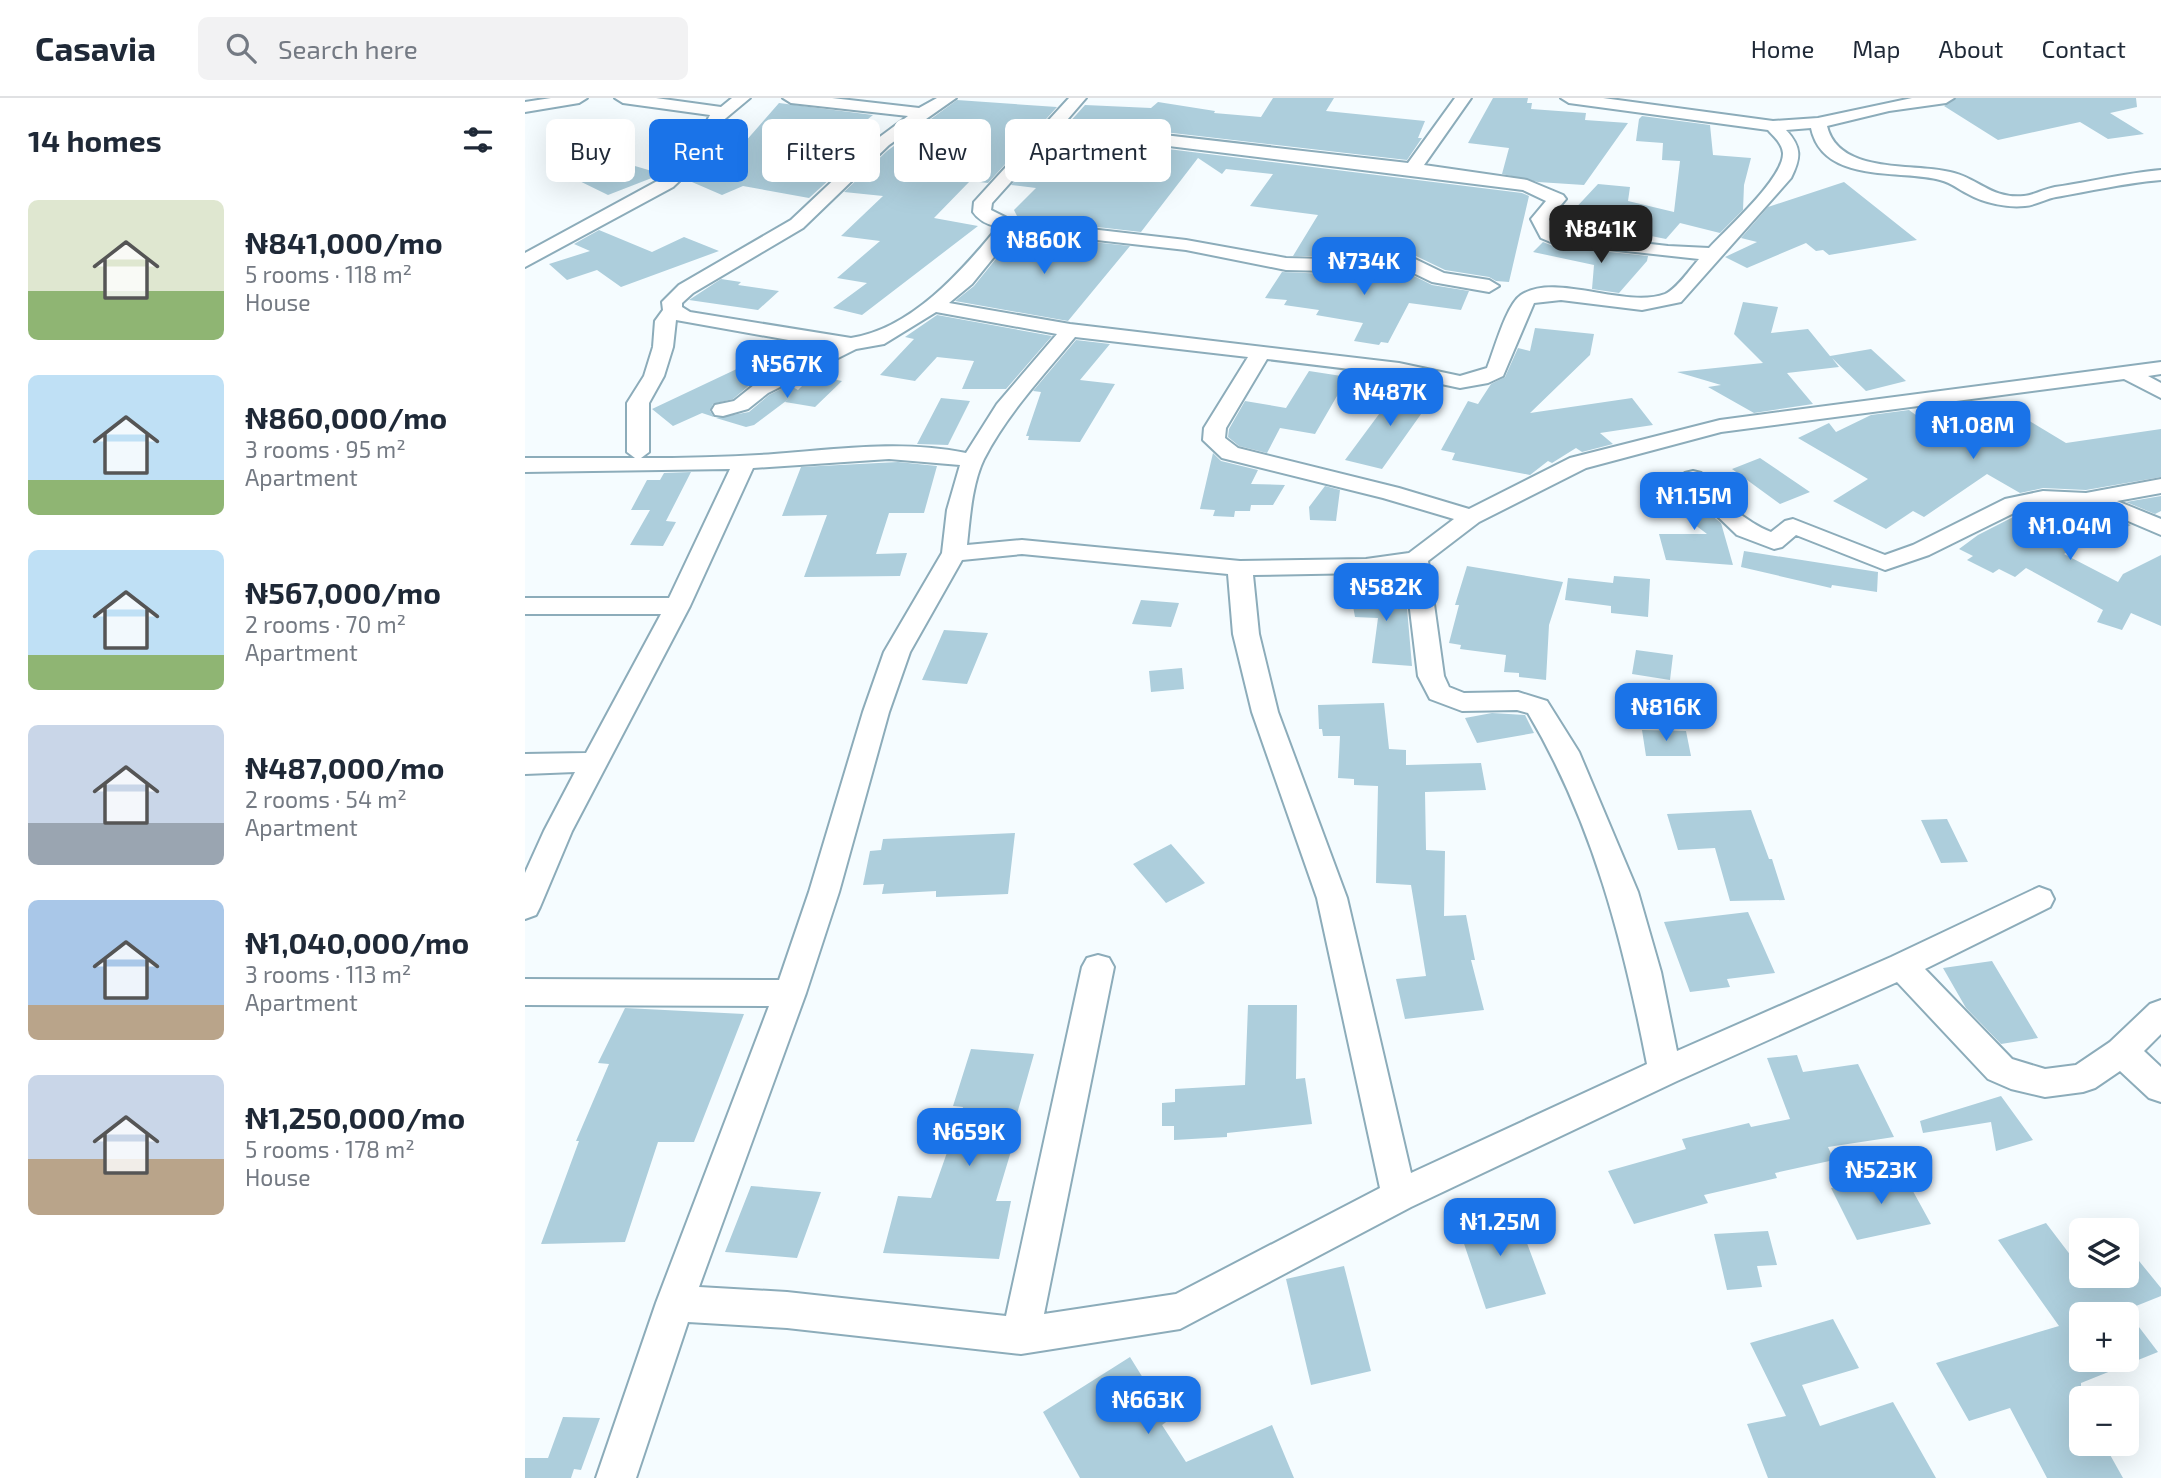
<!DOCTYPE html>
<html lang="en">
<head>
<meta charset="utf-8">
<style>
  :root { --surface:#fff; --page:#f2f2f3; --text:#1f2937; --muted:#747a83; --line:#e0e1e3; --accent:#1a73e8 }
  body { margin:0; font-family:"Exo 2",sans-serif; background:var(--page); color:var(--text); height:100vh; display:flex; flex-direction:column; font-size:26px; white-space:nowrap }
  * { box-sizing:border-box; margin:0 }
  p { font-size:23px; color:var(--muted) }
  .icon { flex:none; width:38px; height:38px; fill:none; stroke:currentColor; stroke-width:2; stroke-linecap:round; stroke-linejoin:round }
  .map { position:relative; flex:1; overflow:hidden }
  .details { display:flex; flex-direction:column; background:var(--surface); width:525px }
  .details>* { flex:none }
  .banner { position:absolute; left:21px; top:21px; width:665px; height:63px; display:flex; gap:14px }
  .fabs { position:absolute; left:1544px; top:1120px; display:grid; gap:14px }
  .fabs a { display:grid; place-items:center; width:70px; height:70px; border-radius:10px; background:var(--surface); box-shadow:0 7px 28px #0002; font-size:35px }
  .price { position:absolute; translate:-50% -60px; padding:0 16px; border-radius:14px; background:var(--accent); color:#fff; font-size:23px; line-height:46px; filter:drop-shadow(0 2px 4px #0008) }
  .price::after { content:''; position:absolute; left:50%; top:42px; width:21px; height:16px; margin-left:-10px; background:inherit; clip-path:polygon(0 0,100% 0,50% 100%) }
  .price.current { background:#222; color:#fff }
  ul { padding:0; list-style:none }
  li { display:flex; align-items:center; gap:21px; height:175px; padding:0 28px }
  li span { display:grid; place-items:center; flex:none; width:196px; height:140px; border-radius:10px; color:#555 }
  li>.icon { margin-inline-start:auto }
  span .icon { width:84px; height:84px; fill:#fffc; stroke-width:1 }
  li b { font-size:30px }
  h2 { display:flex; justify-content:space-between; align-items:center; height:84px; padding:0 28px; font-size:30px }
  .pill { padding:0 24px; border-radius:10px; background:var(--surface); box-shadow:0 7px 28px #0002; font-size:24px; line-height:63px }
  .pill.current { background:var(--accent); color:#fff }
  header { display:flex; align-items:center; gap:42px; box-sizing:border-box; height:98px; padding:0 35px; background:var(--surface); border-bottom:2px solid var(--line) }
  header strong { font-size:33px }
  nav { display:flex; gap:38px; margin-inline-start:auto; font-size:24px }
  .search { width:490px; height:63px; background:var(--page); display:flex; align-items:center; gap:18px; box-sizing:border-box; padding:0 24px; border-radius:10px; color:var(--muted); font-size:26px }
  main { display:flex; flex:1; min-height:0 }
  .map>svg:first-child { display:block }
</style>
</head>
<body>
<header>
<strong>Casavia</strong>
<div class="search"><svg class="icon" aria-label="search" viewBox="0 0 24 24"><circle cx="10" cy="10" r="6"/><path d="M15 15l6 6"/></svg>Search here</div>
<nav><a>Home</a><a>Map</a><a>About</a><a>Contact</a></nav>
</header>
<main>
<section class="details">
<h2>14 homes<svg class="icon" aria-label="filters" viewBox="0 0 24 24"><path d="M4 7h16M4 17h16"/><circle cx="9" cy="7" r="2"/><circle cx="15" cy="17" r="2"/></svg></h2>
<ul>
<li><span style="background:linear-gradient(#dfe7d0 65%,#8fb573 0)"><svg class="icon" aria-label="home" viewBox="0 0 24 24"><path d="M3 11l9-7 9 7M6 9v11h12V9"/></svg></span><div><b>₦841,000/mo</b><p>5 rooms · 118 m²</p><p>House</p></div></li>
<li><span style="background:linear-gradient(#bfe0f5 75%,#8fb573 0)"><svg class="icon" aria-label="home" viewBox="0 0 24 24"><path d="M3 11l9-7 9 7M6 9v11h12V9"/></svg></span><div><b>₦860,000/mo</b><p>3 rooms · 95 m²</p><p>Apartment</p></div></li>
<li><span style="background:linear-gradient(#bfe0f5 75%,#8fb573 0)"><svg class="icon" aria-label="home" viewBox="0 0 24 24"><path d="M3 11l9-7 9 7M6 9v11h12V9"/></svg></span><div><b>₦567,000/mo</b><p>2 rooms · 70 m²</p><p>Apartment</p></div></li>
<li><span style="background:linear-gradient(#c9d6e8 70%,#9aa5b1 0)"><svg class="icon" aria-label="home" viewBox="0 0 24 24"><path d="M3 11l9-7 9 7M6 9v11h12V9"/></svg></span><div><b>₦487,000/mo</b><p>2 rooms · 54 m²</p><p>Apartment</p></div></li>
<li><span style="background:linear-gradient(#a9c7e8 75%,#b9a48a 0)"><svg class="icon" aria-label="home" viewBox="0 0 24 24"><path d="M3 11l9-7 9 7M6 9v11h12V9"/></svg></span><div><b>₦1,040,000/mo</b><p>3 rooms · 113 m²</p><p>Apartment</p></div></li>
<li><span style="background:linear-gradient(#c9d6e8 60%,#b9a48a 0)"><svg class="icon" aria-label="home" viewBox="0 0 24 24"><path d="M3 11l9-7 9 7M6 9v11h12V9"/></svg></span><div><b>₦1,250,000/mo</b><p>5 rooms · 178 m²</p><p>House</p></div></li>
</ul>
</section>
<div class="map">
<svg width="1636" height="1380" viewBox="0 0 1636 1380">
  <rect width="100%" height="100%" fill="#f5fcff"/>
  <!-- building -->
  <path fill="#adcedc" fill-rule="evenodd" d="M748,0H809L801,13L900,23L893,40H897L882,62L587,28L542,27L560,7L626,10L633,4L690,13L689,15L736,19Z
    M968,0H1003L1002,5H1007L1006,11L1061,15L1060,22L1103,25L1059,87L1013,84L977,76L984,50L943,45Z
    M1431,0H1611L1612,9L1585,15L1619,36L1583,41L1555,24L1473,42L1419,8Z
    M432,2L532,9L463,85L445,83L409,120L453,128L337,217L308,210L342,185L312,180L355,143L316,138L358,98L319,94L362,53Z
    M254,5L348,17L291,63L305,81L284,100L218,88L197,97L160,81L205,61Z
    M1117,18L1185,27L1188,57L1226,60L1219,87L1218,112L1195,135L1155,125L1141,141L1126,138L1125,143L1031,131L1073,86L1105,89L1103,103L1149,114L1155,63L1137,62L1138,45L1111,43L1114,21Z
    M528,41L587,44L997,95L1004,98L984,184L971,183L964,179L920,172L891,158L853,148L829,150L802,158H768L793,117L725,108L748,76L701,71L697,76L673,60L616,134L493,120L489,112L511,90L486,87Z
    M66,55L137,76L83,97L36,74L46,69L39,67Z
    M1319,84L1392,142L1304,157L1298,152L1291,153L1281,145L1222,170L1200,159L1232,144L1216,140L1243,109Z
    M74,132L127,154L159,139L194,153L96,189L72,172L42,182L24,166L65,153L49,146Z
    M491,136L605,148L543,223L430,203L449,188Z
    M1018,144L1028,148L1123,158L1122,163L1094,195L1067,191L1069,167L1008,154Z
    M832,166H852L875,171L907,187L944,193L936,212L884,205L863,245L856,244L854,247L829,243L838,225L791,217L794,212L759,207L762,202L740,200L757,174L804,176Z
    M196,181L216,184L213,187L254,193L233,212L164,202Z
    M1218,204L1253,209L1246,235L1283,231L1305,258L1346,251L1381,283L1341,293L1307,260L1314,269L1262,275L1288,306L1229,315L1183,289L1196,287L1152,274L1238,265L1209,236Z
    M412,217L527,238L481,291H437L449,263L412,259L390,283L355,277L389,241L380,239Z
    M1010,230L1069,236L1065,257L1005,315L1107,300L1128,327L1075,335L1088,346L1057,354L1051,350L1027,365L1023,363L1005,377L927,362L930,355L916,352L943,303L953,306L966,286L980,279L993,250L1005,253Z
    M551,242L585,246L555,282L590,286L555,344L503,342L504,338H501L516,294L508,293Z
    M235,260L231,272L235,269L245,276L227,285L208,301L188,306L185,313L189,319L177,315L148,328L127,311Z
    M784,273L823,279L790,336L755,330L742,355L714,348L703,339L704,331L720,303L761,310Z
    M288,277L317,283L290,309L260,304L265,300L229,327L221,329L191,320L224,314L244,297L264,287L273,292Z
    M883,288L911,295L857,371L820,362L863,304L869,305Z
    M416,300L445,303L423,347L392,346Z
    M1384,312L1422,340L1488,313L1541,345L1636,331V379L1561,392L1518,390L1495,395L1462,376L1399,419L1388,413L1361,431L1308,403L1343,381L1273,340L1304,325L1311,334L1346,317Z
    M688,355L696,363L733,372L726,386L760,387L748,407H726L725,413H710L709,419L688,418L690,412L675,411Z
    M1235,360L1285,394L1255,406L1207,371Z
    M373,364L412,368L399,415H364L351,456L382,455L375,478L279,479L302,417L257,418L276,369Z
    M166,374L141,423L151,424L138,448L105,447L125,412H106L122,382H135L139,375Z
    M1143,382L1196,425L1208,467L1141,462L1134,436H1182L1131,397Z
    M800,388L815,392L811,423L785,422L784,409Z
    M1636,398V413L1630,416L1601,404Z
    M1518,410L1563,412L1606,427L1592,434L1582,428L1539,456L1593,484L1598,476L1636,457V528L1606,515L1597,532L1572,524L1578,512L1501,470L1490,479L1474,471L1468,475L1442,462L1448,458L1434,451L1453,437L1496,415Z
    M1219,453L1353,474L1352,494L1307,487L1306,490L1216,469Z
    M942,468L1038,484L1024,527L1021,582L994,579V575L979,574L981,557L935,551L936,547L924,545L934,507H930Z
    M1089,478L1125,481L1123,519L1086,515V508L1040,502L1043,480L1088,485Z
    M877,489L882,510L887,568L847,565L853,520L830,519L825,492Z
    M616,502L654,505L646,529L607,526Z
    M419,532L463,535L442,586L397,582Z
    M1111,552L1148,557L1145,582L1107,576Z
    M657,570L659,591L626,594L624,573Z
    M859,605L864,651L881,652V667L956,665L961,692L900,694L901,752L920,753L919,818L941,817L950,862H946L959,912L880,921L871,881L901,878L886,787L851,785L853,688L829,687V681L813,680L815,638H798L797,631H794L793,607Z
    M967,615L1000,617L1009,635L952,645L940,620Z
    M1117,632L1161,633L1166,658H1121Z
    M1226,712L1244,761H1247L1260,802L1205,803L1190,750L1153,752L1142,716Z
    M1422,721L1443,764L1416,765L1396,722Z
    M490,735L483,796L411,799V793L357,796L359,786L338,787L345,753L356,752L358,741Z
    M646,746L680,785L641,805L608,766Z
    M1223,814L1250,875L1202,881L1205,889L1165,894L1139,824Z
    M1467,863L1513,940L1476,946L1441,910L1418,870Z
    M723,907H772L771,981L780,980L787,1026L702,1035V1039L649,1042V1028H637V1005L650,1004V991L720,987Z
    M100,910L219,916L169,1044H133L100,1144L16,1146L54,1043H51L84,966L73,965Z
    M446,951L509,956L488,1030H493L471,1103H486L474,1161L358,1155L373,1098L406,1100L438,1009L428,1008Z
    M1272,957L1278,974L1333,966L1369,1039L1303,1049L1309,1062L1250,1075L1252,1080L1179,1097L1183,1105L1109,1126L1083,1073L1161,1051L1157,1041L1224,1025L1226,1029L1265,1021L1242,960Z
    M1476,998L1508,1042L1471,1053L1466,1024L1398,1035L1395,1023Z
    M1378,1075L1406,1126L1332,1142L1306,1090Z
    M226,1088L296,1094L272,1160L200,1154Z
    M988,1108L1021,1196L961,1211L931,1122Z
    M1521,1125L1556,1171V1178H1601V1147L1636,1190V1198L1601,1212L1633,1254L1556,1285V1346H1579L1598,1380H1522L1485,1310L1444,1323L1411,1265L1534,1228L1473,1142ZM1601,1212V1262H1556V1216H1592Z
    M1243,1133L1252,1167L1232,1168L1237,1189L1202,1192L1189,1136Z
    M819,1168L846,1273L786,1287L761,1181Z
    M1308,1221L1334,1270L1277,1287L1295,1328L1368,1304L1411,1380H1243L1222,1326L1261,1318L1225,1245Z
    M605,1259L644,1322L637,1327L661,1364L747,1327L769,1380H555L518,1314Z
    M38,1319L75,1320L56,1372L49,1371L46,1380H0V1360H23Z"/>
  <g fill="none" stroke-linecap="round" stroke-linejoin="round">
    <!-- minor casing -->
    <g stroke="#8cacba" stroke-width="4">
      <path id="minor" d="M26,0H62L54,5L0,14V4Z
        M90,0H131L196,9L207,0H225L195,25L187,44L167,71L148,89L0,169V155L136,81L155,63L173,40L185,17L98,5Z
        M258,0H307L394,10L412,0H431L364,47L278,130L168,195L157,205V209L165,214L326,240C386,231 436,174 473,129C464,127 454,123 448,114L449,104L544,0H561L536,29L587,31L883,65L930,0H946L899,67L1002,82L1038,97L1041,101L1024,121L1029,133L1038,136L1143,148L1184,150C1201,131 1259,80 1258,55C1257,45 1249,39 1243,32L1044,5L1036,0H1078L1248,23L1293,20L1387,0H1429L1421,5L1364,13L1302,28C1314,78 1391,64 1429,75C1455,82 1467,101 1499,98C1509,97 1519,91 1530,89C1565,84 1600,75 1636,72V82C1601,85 1565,93 1531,99C1520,101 1511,107 1500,108C1482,110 1459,105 1443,96C1433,91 1427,85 1415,82C1377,71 1298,87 1286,30L1261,32C1277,49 1276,60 1266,80L1156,204L1117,212L1036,202L1009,205L978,278L963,285L935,290L874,277L742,261L701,330L700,340L713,350L874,390L944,411L1045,360L1195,322L1636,264V276L1623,278L1636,285V300L1599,281L1196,334L1061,370L954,424L903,463L919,578L924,589L939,595L993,594L1022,603L1054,654L1113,794L1136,874L1152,953L1366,859L1514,789L1525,793L1529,801L1525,809L1400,871L1487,961L1520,971L1551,967L1585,944L1625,906L1636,902V936L1619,953L1636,969V1004L1624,1000L1595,973L1570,990L1558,994L1520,999L1486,991L1463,981L1372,884L1152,983L886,1109L655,1231L496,1256L262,1230L163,1224L111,1380H71L131,1205L244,908L0,907V881L254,882L284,794L338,614L359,554L417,455L422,412L435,367L364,361L228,370L165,508L47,733L15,809L11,817L0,821V775L19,733L50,674L0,676V656L61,655L136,516H0V500H144L205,371L0,374V360H110L102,354V305L119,278L128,249L130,223L138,212L137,204L154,187L266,122L352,41L383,18L266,5ZM527,38L587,41L998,92L1021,103L1006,121L1016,140L1028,145L1174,161C1165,171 1152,191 1140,196C1100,211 1030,174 996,197C981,207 969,253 962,270L935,278L874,265L545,226L424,205L447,186L490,133L661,152L761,172L804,173L832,163H852L876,169L907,184L964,194L974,188L964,182L919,175L890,161L852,151L830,152L802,161L761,160L661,142L486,122L466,112L467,105ZM411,214L532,236L472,306L441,355C377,342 314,351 249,356C205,359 160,360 116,360L124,354V305L139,278L148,249L151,222L303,249L229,287L209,303L190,307L187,312L190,317L198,318L223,311L243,295L331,251L359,246ZM550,239L723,259L679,330L678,342L697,360L858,400L929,421L884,455L841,461L715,463L497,442L442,447C445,419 447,386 459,361C482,316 518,278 550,239ZM497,456L703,476L708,536L727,614L792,800L855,1090L651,1196L519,1216L589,869L584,860L573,857L562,860L557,869L481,1218L262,1194L174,1189L281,895L314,794L364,614L385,554L437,462ZM880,470L893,578L905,601L937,613L992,612L1003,615C1068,725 1098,843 1122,966L886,1075L822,800L753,614L734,536L728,477L841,475Z
        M1168,373L1176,375C1191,398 1220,424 1246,434L1260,423L1268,421L1360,457L1388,447L1480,401L1518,393L1561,395L1636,381V395L1592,403L1636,421V437L1582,414L1563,409L1518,407L1495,412L1404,457L1360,472L1271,437L1257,449L1249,451L1212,437L1185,411L1169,401L1157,380L1160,375Z"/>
    </g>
    <!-- minor -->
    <use href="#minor" fill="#fff" fill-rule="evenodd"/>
  </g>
</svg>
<div class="fabs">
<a><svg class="icon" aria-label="layers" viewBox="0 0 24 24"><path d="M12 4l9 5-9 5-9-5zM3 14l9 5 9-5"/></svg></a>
<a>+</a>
<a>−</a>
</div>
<b class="price current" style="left:1076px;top:167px">₦841K</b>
<b class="price" style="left:519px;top:178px">₦860K</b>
<b class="price" style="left:839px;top:199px">₦734K</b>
<b class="price" style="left:262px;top:302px">₦567K</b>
<b class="price" style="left:865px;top:330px">₦487K</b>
<b class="price" style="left:1448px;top:363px">₦1.08M</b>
<b class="price" style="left:1169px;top:434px">₦1.15M</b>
<b class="price" style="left:1545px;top:464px">₦1.04M</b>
<b class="price" style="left:861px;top:525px">₦582K</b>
<b class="price" style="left:1141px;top:645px">₦816K</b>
<b class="price" style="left:444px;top:1070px">₦659K</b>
<b class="price" style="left:1356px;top:1108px">₦523K</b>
<b class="price" style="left:975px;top:1160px">₦1.25M</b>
<b class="price" style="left:623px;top:1338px">₦663K</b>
<div class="banner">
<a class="pill">Buy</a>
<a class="pill current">Rent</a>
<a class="pill">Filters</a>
<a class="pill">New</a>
<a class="pill">Apartment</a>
</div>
</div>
</main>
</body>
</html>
